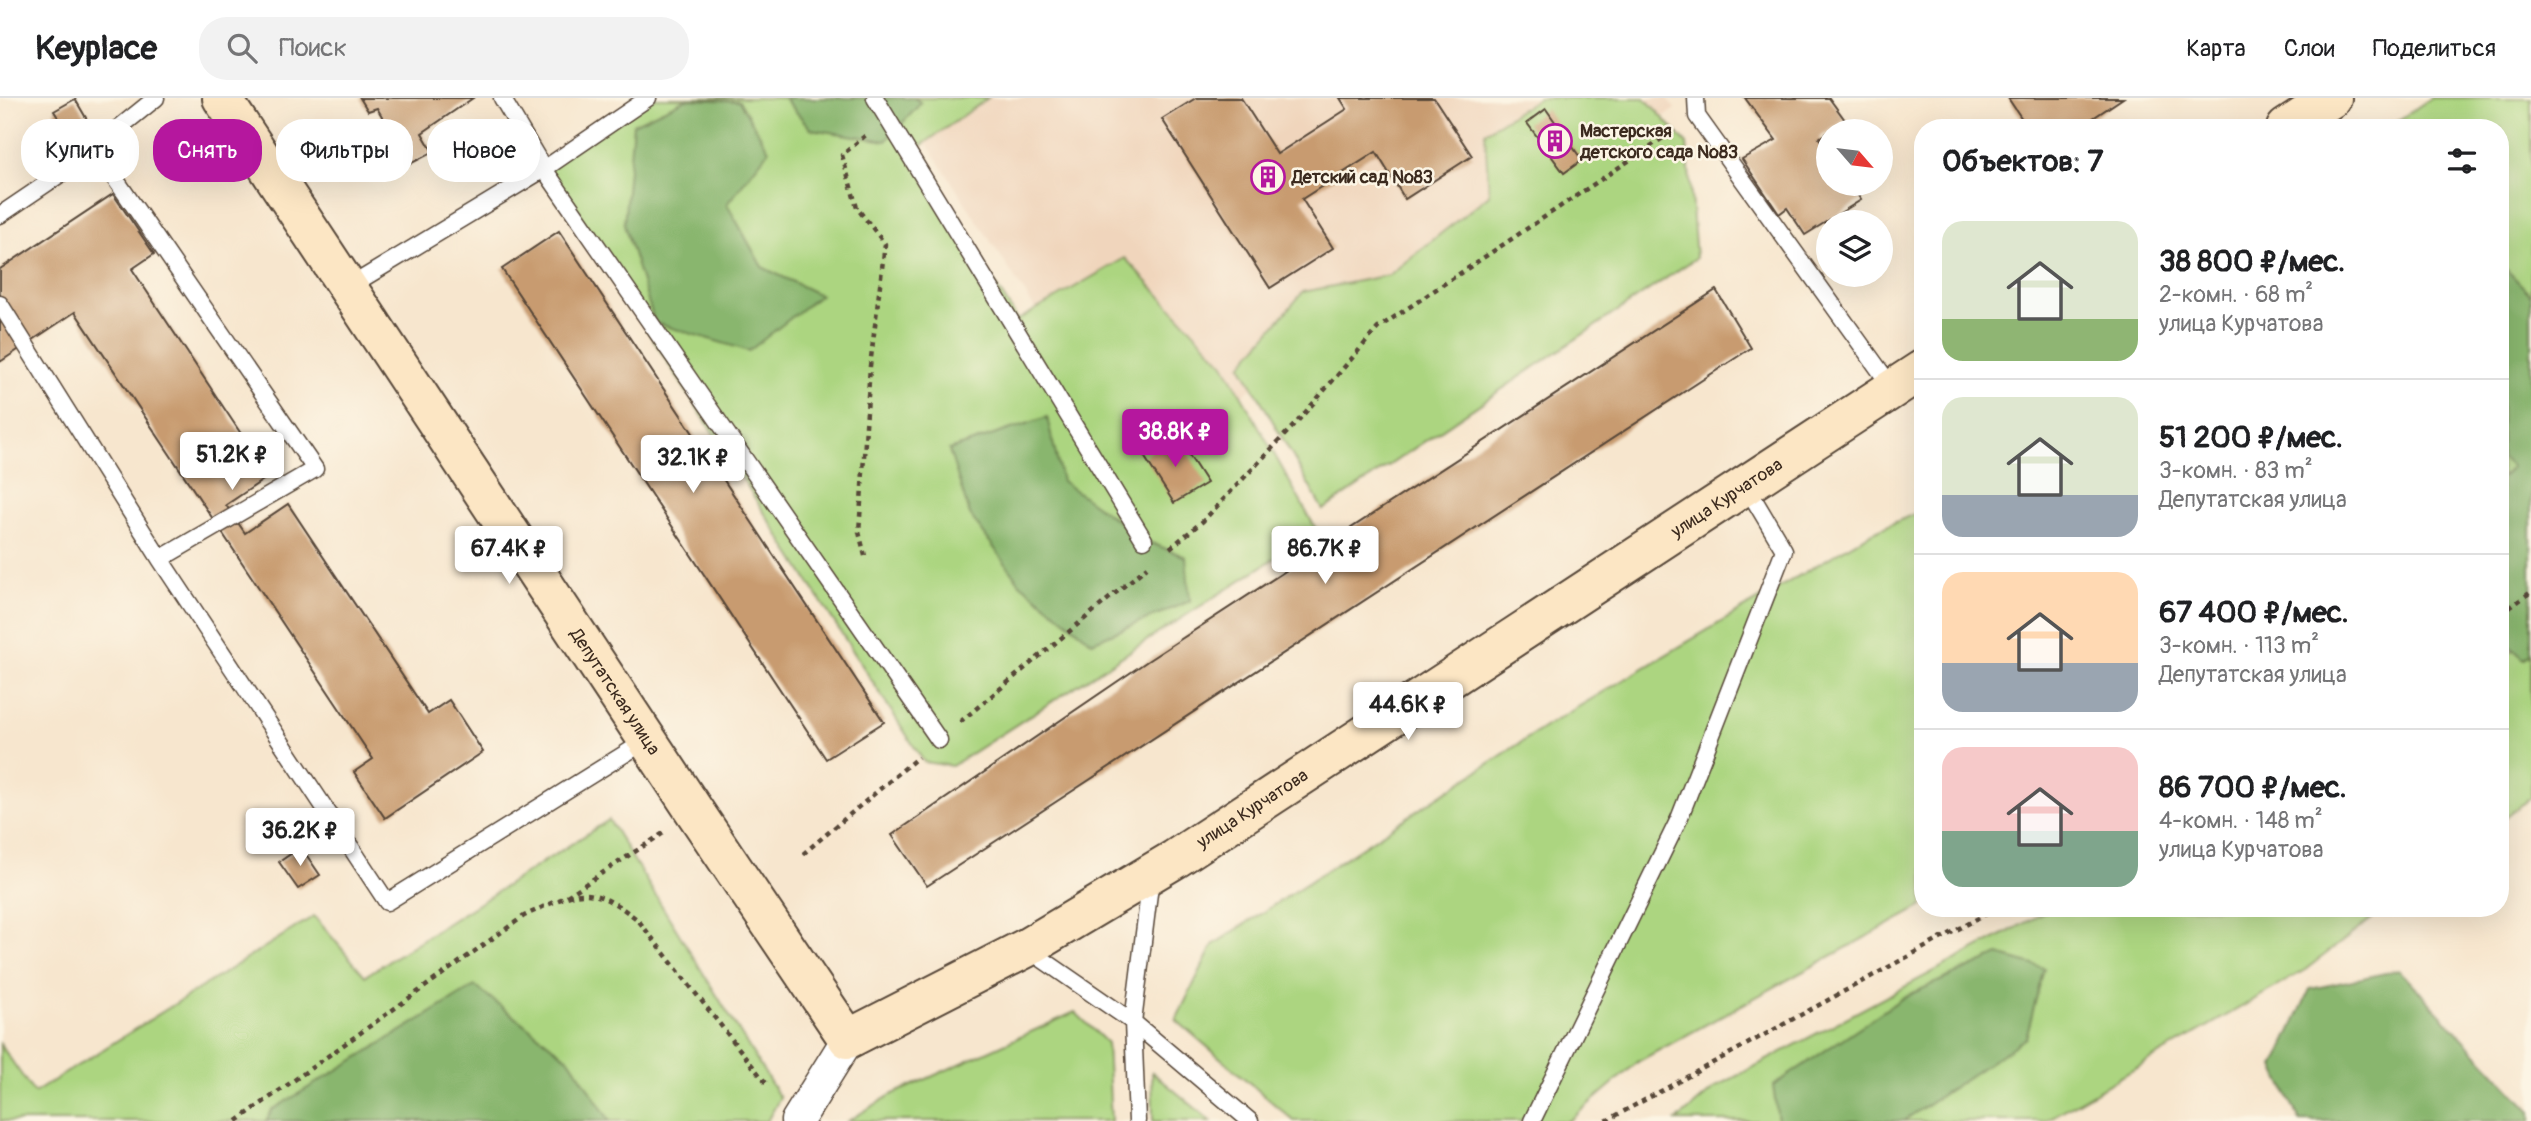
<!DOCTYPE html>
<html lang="ru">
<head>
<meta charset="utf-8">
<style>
  :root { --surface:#fff; --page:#f2f2f2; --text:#202124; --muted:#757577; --line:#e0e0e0; --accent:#b5179e }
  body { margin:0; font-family:Pangolin,sans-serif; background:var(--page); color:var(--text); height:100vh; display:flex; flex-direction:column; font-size:26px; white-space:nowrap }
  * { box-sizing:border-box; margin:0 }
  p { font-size:23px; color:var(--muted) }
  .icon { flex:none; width:38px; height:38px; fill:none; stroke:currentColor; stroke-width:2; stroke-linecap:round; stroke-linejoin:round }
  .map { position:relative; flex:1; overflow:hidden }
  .side { position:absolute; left:1914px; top:21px; width:595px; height:798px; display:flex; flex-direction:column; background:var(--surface); border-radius:28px; box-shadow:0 7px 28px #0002 }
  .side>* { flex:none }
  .guide { position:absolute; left:21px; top:21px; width:665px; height:63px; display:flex; gap:14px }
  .needle { width:46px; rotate:118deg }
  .fabs { position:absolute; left:1816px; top:21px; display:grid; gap:14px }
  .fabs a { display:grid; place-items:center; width:77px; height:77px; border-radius:50%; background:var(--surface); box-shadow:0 7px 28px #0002; font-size:35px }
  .price { position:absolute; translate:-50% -60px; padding:0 16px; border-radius:7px; background:#fff; color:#222; font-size:23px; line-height:46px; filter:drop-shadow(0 2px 4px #0008) }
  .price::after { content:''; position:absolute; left:50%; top:42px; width:21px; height:16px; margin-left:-10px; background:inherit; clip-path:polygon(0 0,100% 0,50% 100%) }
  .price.current { background:var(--accent); color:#fff }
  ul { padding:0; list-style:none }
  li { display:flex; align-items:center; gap:21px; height:175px; padding:0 28px }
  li+li { border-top:2px solid var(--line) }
  li span { display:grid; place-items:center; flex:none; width:196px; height:140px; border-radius:21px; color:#555 }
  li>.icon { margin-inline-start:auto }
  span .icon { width:84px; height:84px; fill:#fffc; stroke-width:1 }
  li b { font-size:30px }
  h2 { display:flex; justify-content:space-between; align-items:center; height:84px; padding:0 28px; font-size:30px }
  .chip { padding:0 24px; border-radius:28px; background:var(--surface); box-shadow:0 7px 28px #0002; font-size:24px; line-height:63px }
  .chip.current { background:var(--accent); color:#fff }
  header { display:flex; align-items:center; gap:42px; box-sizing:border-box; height:98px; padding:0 35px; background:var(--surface); border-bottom:2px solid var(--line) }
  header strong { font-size:33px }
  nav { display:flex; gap:38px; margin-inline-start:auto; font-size:24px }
  .search { width:490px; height:63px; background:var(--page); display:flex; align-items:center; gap:18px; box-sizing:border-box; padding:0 24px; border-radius:28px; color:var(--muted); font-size:26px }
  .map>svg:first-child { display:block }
</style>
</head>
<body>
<header>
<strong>Keyplace</strong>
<div class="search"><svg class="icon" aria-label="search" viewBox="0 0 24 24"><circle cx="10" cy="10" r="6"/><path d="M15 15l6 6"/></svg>Поиск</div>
<nav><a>Карта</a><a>Слои</a><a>Поделиться</a></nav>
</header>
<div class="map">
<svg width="2531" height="1023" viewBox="0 0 2531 1023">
  <rect width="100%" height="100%" fill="#fcf5e5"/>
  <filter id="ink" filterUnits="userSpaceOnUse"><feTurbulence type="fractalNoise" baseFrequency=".0143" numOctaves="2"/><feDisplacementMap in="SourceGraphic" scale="14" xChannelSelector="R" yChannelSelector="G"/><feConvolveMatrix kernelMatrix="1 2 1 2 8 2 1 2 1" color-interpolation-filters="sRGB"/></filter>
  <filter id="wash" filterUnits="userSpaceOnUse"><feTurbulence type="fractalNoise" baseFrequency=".00686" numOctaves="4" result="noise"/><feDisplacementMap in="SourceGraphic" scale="28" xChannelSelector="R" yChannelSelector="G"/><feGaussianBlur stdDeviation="1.57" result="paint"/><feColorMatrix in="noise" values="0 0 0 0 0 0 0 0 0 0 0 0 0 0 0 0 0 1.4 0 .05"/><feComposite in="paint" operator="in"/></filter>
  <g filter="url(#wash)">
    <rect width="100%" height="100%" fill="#f7e6ce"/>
    <!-- built -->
    <path fill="#f0d5bc" d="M965,0H1668L1675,11L1137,366L917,31Z"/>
    <!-- green -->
    <path fill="#acd580" stroke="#74804f" stroke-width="2" d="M650,0H988L911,55L1018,222L1125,160L1224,266L1317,433L952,668L924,664L544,71Z
      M1539,0H1645L1687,46L1696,160L1323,412L1241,267L1303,194L1389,177L1489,97L1485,34Z
      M2431,0H2531V450L2501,472V30H2387Z
      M1923,412V808L1639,963L1569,1023H1294L1176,922L1213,847L1546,628L1871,435Z
      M2531,539V699L2501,723V561Z
      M609,722L780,1000L767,1023H0V946L34,995L314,818L365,878Z
      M2053,810H2386L2305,872L2045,1023H1676L1716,989Z
      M1075,914L1107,945L1111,1023H848L891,997Z
      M1152,974L1211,1023H1153Z"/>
    <!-- forest -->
    <path fill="#89b66e" stroke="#627046" stroke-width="2" d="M784,0H914L921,5L886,43L811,31Z
      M686,1L739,3L769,52L727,106L762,169L820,197L749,253L655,225L624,127L633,26Z
      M2501,166L2531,197V555L2524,561L2501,540V380L2512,369L2501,359Z
      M1047,319L1062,383L1144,442L1186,459L1190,503L1092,544L1020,485L970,417L949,352Z
      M1998,857L2044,870L2026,940L1903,1023H1778L1773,988L1904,899Z
      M2399,872L2531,1013V1023H2300L2274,969L2310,891Z
      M475,888L569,961L610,1023H266L272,1012Z"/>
    <g id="blocks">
      <!-- building -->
      <path fill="#c89b6f" d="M360,0H473L422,35L433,54L410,66L377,10L368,13Z
        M1196,0H1241L1277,56L1347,11L1340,0H1434L1472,58L1405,101L1376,54L1302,101L1333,150L1270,190L1162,21Z
        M1745,0H1829L1845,22L1819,40L1829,55V86H1850L1861,102L1805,137L1787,110L1779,116L1742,61L1776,42Z
        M2008,0H2123L2078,30H2028Z
        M75,1L89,25L69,37L54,13Z
        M1546,11L1582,62L1564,75L1527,25Z
        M113,96L154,156L132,171L269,378L226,407L245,435L288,406L428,616L449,602L483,654L385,720L354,674L373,661L75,214L0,264V171Z
        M559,133L884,624L826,661L502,171Z
        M1716,192L1751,250L927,788L892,737L1149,562Z
        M1176,337L1207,385L1174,405L1144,358Z
        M301,749L320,777L298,791L279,764Z"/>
    </g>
  </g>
  <g filter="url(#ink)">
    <use href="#blocks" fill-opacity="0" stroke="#574638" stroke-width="2"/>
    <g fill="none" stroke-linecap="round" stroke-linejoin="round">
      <!-- lane casing -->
      <g stroke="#574638" stroke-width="19">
        <path id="lane" d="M156,0L94,50L315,371L160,461L387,804L647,642
          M648,0L544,71L939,642
          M875,0L1144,442
          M1696,0L1697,18L1893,291
          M0,117L96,52
          M347,190L544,71L502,0
          M0,206L160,461
          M1026,850L1133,924L1250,1023
          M1137,1023L1133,924L1151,779
          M1532,1023L1679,721L1784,452L1746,388"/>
      </g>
      <!-- street casing -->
      <g stroke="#574638" stroke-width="35">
        <path id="street" d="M797,1023L848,941"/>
      </g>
      <!-- secondary casing -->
      <g stroke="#574638" stroke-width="42">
        <g id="secondary">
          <path id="s1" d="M222,0L695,714L848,941L1026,850L1175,761L1923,271"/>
          <path d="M2286,30L2332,0"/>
        </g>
      </g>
      <!-- path -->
      <path stroke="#574638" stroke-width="4.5" stroke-dasharray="5 5" stroke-linecap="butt" d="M1170,450L1203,423L1297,324L1378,230L1675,32
        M865,458L859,434L870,268L885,146L857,110L842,57L866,37
        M2501,516L2531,494
        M960,624L1147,469
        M803,756L918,659
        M567,798L665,734
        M237,1023L524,818C577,793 588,783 638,822L766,985
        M1606,1023L1997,810"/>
      <!-- lane -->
      <use href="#lane" stroke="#fff" stroke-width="16"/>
      <!-- street -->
      <use href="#street" stroke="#fff" stroke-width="32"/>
      <!-- secondary -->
      <use href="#secondary" stroke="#fce6c4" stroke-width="38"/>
    </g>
  </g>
  <!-- icons -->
  <defs>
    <g id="building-ring" transform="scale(1.75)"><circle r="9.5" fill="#fcf5e5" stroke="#b5179e" stroke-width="1.5"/><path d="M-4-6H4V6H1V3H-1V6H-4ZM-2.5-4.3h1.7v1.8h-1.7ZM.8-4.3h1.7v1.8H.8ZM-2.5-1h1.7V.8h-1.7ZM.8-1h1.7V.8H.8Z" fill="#b5179e"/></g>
  </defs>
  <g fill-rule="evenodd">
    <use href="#building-ring" x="1555" y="43"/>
    <use href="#building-ring" x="1268" y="79"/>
  </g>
  <g text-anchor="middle" stroke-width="5" stroke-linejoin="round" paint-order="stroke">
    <!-- poi labels -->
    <g font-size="18" font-weight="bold" fill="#3b2a1e" stroke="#fcf5e5" text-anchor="start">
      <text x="1580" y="39">Мастерская<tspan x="1580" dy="21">детского сада №83</tspan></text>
      <text x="1292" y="85">Детский сад №83</text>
    </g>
    <!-- street labels -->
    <g font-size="18" fill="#3b2a1e" stroke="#fcf5e5">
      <text dy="6" stroke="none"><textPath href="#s1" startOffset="2163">улица Курчатова</textPath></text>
      <text dy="6" stroke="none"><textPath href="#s1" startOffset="712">Депутатская улица</textPath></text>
      <text dy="6" stroke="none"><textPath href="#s1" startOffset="1596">улица Курчатова</textPath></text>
    </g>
  </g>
</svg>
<div class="fabs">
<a><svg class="needle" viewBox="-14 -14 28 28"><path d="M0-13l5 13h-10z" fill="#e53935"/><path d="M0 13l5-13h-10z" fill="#757577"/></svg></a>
<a><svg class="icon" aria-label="layers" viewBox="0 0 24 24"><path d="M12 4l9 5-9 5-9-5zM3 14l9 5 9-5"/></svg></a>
</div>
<b class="price current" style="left:1175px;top:371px">38.8K ₽</b>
<b class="price" style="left:232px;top:394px">51.2K ₽</b>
<b class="price" style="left:693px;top:397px">32.1K ₽</b>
<b class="price" style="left:509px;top:488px">67.4K ₽</b>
<b class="price" style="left:1325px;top:488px">86.7K ₽</b>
<b class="price" style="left:1408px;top:644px">44.6K ₽</b>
<b class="price" style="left:300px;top:770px">36.2K ₽</b>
<div class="guide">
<a class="chip">Купить</a>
<a class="chip current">Снять</a>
<a class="chip">Фильтры</a>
<a class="chip">Новое</a>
</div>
<section class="side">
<h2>Объектов: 7<svg class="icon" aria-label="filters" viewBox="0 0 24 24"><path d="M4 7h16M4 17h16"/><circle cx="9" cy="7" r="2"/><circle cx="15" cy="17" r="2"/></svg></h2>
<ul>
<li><span style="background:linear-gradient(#dfe7d0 70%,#8fb573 0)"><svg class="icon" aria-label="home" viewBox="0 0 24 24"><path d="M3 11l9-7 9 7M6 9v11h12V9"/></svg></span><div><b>38 800 ₽/мес.</b><p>2-комн. · 68 m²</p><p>улица Курчатова</p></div></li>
<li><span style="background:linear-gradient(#dfe7d0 70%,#9aa5b1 0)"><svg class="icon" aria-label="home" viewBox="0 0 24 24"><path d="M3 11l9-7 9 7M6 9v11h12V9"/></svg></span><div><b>51 200 ₽/мес.</b><p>3-комн. · 83 m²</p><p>Депутатская улица</p></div></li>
<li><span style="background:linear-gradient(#ffd9b3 65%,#9aa5b1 0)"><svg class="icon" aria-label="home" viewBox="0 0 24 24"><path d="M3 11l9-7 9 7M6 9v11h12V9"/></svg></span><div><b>67 400 ₽/мес.</b><p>3-комн. · 113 m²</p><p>Депутатская улица</p></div></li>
<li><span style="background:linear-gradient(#f6c9c9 60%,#7fa58c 0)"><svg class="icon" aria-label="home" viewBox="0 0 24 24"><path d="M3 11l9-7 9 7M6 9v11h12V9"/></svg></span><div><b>86 700 ₽/мес.</b><p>4-комн. · 148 m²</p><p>улица Курчатова</p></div></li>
</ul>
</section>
</div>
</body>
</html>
